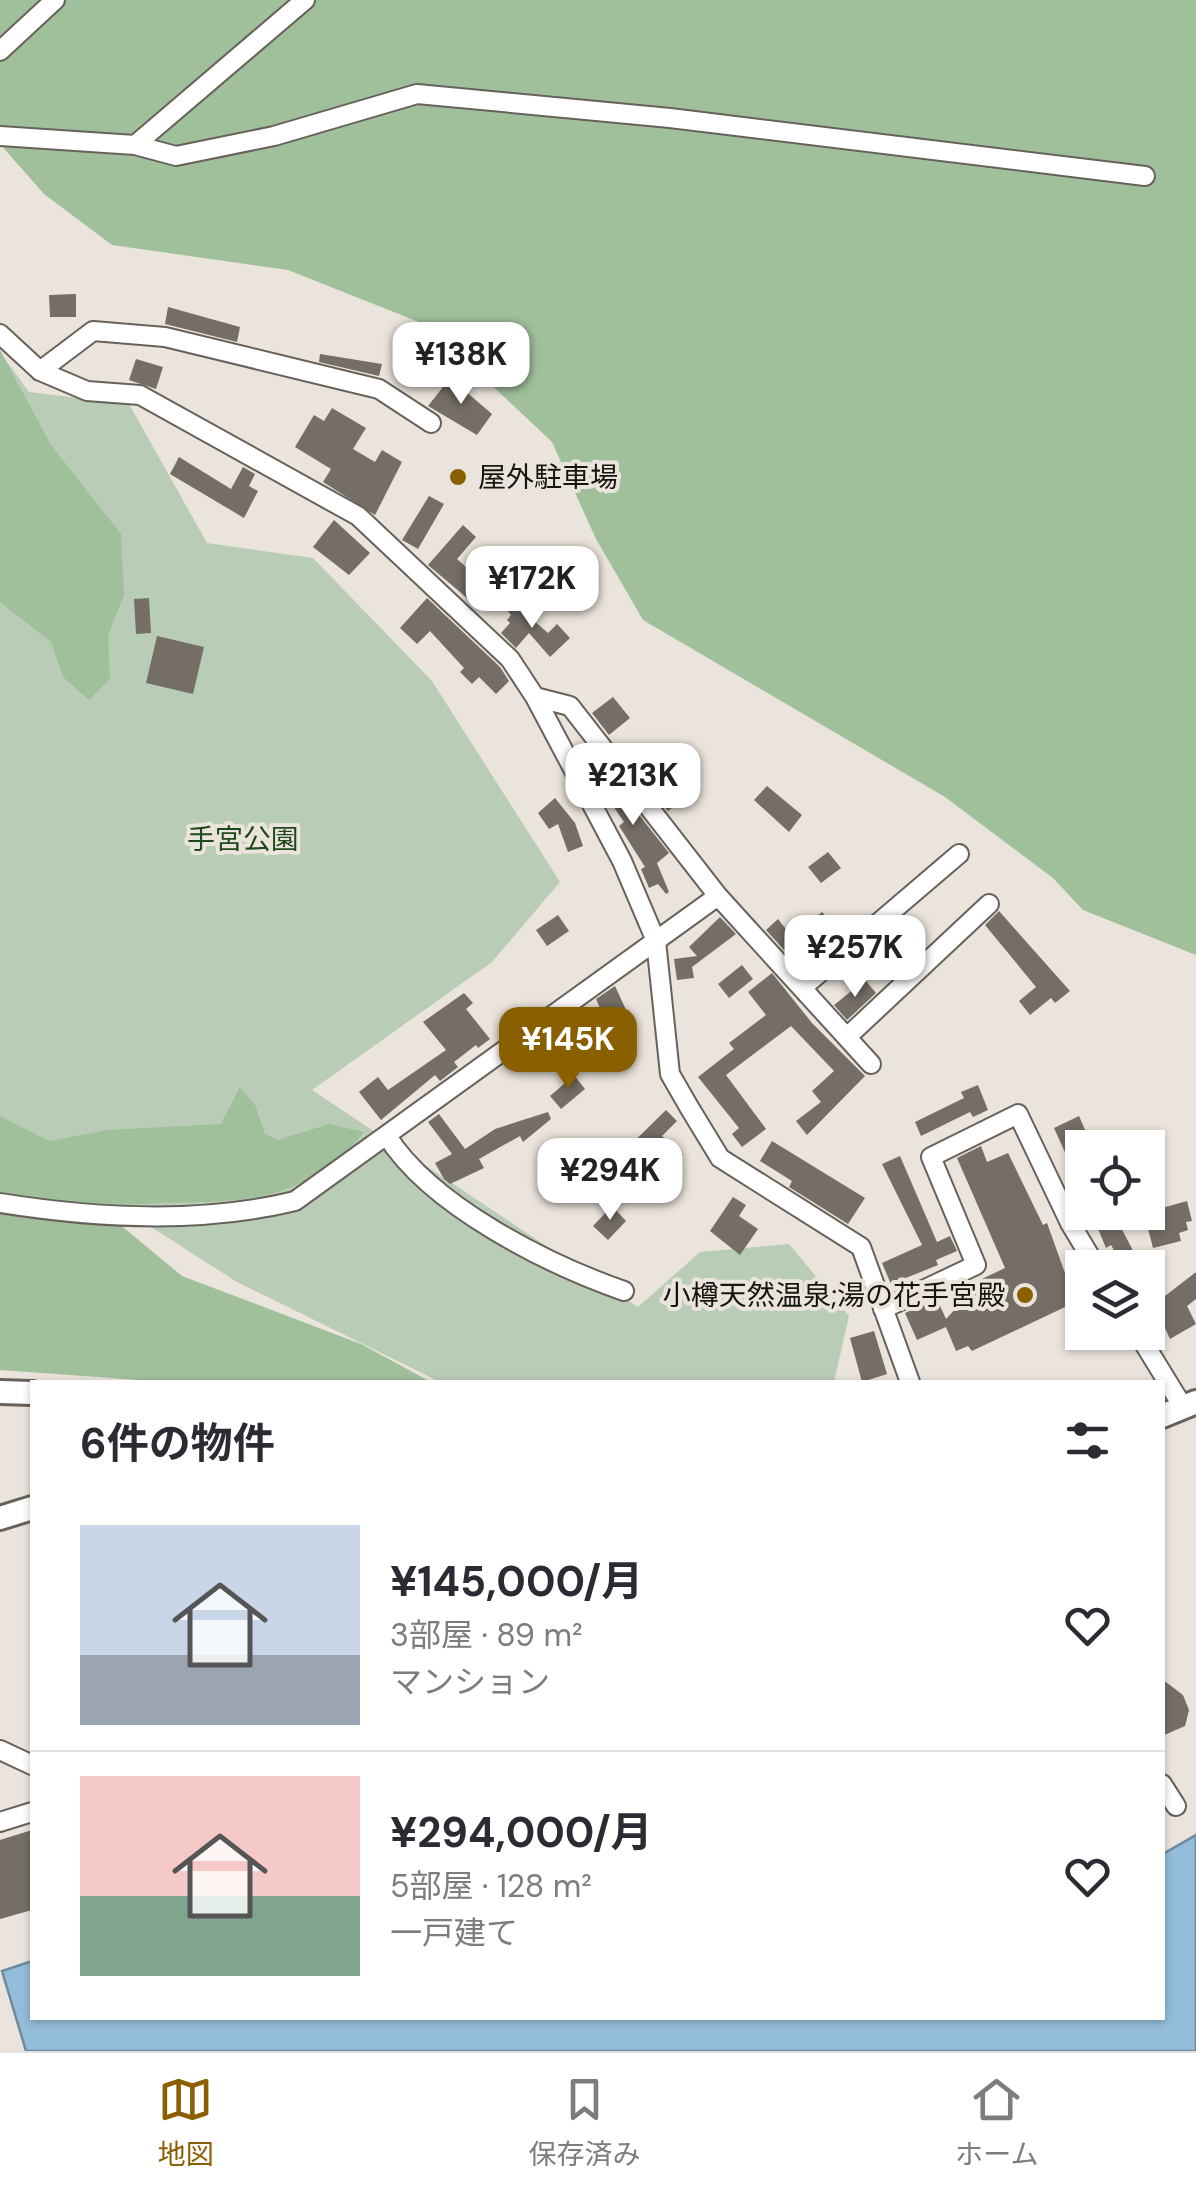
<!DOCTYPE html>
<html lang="ja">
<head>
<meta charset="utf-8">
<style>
  :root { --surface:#fff; --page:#f2f2f3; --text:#2b2b33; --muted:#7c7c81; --line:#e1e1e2; --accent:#8a5f00 }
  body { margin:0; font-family:"DM Sans","Noto Sans JP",sans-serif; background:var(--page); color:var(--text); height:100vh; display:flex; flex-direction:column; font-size:38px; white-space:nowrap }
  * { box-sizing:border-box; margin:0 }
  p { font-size:32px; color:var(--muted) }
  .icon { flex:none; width:55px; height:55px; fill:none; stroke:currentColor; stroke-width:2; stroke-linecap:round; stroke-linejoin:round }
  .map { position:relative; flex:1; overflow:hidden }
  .panel { position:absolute; left:30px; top:1380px; width:1135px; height:640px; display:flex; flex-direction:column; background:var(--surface); border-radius:0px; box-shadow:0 2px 8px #0004 }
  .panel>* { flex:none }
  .tools { position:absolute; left:1065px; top:1130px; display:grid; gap:20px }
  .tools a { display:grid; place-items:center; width:100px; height:100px; border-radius:0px; background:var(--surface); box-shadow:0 2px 8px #0004; font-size:50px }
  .price { position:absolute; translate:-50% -85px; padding:0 22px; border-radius:20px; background:#fff; color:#222; font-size:32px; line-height:65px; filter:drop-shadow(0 2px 5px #0008) }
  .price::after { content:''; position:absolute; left:50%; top:60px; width:30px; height:22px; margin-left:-15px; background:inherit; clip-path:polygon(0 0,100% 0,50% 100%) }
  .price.on { background:var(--accent); color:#fff }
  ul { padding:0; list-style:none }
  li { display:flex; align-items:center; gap:30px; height:250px; padding:0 50px }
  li+li { border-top:2px solid var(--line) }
  li span { display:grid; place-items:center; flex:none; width:280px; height:200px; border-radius:0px; color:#555 }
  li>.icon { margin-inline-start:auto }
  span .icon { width:120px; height:120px; fill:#fffc; stroke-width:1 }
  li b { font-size:42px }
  h2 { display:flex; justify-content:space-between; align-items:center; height:120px; padding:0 50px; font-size:42px }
  .tab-bar { display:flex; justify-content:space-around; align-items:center; height:140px; border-top:2px solid var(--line); background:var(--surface); font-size:28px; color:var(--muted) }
  .tab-bar a { display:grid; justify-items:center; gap:5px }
  .tab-bar .on { color:var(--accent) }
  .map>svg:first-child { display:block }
</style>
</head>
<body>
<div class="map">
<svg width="1196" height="2051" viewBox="0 0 1196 2051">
  <rect width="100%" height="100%" fill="#ebe4dc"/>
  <!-- green -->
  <path fill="#b9ccb6" d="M0,352L29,392L129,404L207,543L313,558L432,681L560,882L492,962L312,1090L638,1307L700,1252L789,1244L849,1316L834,1382H440L237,1282L126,1211L0,1141Z"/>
  <!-- forest -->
  <path fill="#a0c09c" d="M0,0H1196V955L1083,910L1053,878L945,797L643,620L596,539L552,442L429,326L288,270L112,245L44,194L0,144Z
    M0,350L51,445L121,534L124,595L108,636L110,679L89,700L63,677L51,642L0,602Z
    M240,1087L255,1105L265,1134L278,1140L329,1124L364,1132C289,1225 201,1193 100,1208L182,1276L361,1344L431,1382H168L0,1370V1116L49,1141L108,1130L221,1124Z"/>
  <!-- water -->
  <path fill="#94bdda" stroke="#6e8a9e" stroke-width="2.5" d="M1196,1835V2051H26L2,1971L32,1961V2018H1162L1163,1854Z"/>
  <!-- building -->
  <path fill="#756e67" d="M76,294V317H50L49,295Z
    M168,307L240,327L237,342L165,324Z
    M320,354L382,364L379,376L319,362Z
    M136,359L163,367L156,389L129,380Z
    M450,378L492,414L477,435L428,406Z
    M332,408L366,428L353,449L375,462L382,450L402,462L375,515L323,482L331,469L295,447L314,415L324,421Z
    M179,457L231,489L243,467L255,474L249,486L258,491L244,518L170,474Z
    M429,496L444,504L418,549L402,540Z
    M334,520L370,553L349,575L313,547Z
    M463,525L476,537L457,559L482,581L467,598L428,565Z
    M554,552L577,572L565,586L542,566Z
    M521,555L536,568L504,605L490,594Z
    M149,598L151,633L136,634L134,599Z
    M427,598L500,667L509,681L496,694L479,677L472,684L460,672L464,668L430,631L417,644L400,628Z
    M510,600L548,633L557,624L570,638L550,657L529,633L516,648L501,633L510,623L507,620L511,615L504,607Z
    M157,636L204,647L193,694L146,683Z
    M613,697L630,718L609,735L592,713Z
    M593,756L669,853L657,863L669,892L666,894L658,884L649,888L641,869L645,867L619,826L624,822L584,763Z
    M674,759L697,789L668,811L654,794L667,784L658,771Z
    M767,786L802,815L789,832L754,800Z
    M555,798L575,823L583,846L568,852L558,824L549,829L538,813Z
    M828,852L841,868L821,883L808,867Z
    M999,911L1070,991L1055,1003L1051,998L1030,1015L1019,1001L1036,987L985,925Z
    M822,912L834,926L812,943L821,955L803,971L766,930L778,919L792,937Z
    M558,915L569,931L547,946L536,930Z
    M720,917L736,934L692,967L694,978L677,980L674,959L697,956L689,947Z
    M902,919L916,935L892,954L900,964L883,978L867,958L893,937L888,931Z
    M742,965L753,979L729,998L718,984Z
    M772,973L812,1023L865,1076L807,1135L796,1121L821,1102L812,1091L834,1071L791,1026L726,1075L766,1129L742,1147L732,1134L739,1128L698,1077L734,1049L729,1043L766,1015L748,992Z
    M865,980L876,993L847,1020L834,1005Z
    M615,986L627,1012L608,1026L596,999Z
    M464,993L473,1003L466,1009L490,1039L478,1048L476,1045L454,1062L458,1067L440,1081L435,1075L381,1120L359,1092L378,1077L388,1090L446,1050L423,1022Z
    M561,1025L577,1046L551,1061L543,1048L551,1043L546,1035Z
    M574,1075L585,1089L561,1109L550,1096Z
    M978,1085L988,1110L973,1117L970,1112L921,1136L915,1122L964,1098L961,1092Z
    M666,1110L677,1121L662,1136L683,1155L667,1172L652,1157L626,1184L608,1167Z
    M548,1112L551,1119L523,1142L520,1136L479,1159L484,1168L450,1184L444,1179L435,1163L452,1154L428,1122L439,1114L465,1149L495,1129Z
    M1079,1116L1093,1148H1082V1190L1054,1128Z
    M772,1141L865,1198L848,1224L789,1187L792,1181L760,1161Z
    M981,1146L987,1162L1008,1153L1043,1225L1047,1223L1065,1273L1079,1266L1082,1299L972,1351L968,1346L956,1351L946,1327L917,1340L905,1313L937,1299L946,1319L971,1292L969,1285L1005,1268L957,1158Z
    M900,1156L937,1242L950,1236L957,1251L936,1260L938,1265L891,1284L882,1263L922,1245L882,1164Z
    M733,1197L746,1205L739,1216L758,1229L740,1255L710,1231Z
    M1187,1201L1192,1221L1186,1222L1188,1230L1179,1233L1181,1241L1153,1248L1144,1213Z
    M612,1206L626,1221L608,1240L593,1226Z
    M1091,1212H1113L1142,1268H1124L1111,1245L1106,1248Z
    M1196,1272V1299L1187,1306L1196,1324L1170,1339L1151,1298L1165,1296Z
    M874,1331L887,1374L862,1382L850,1338Z
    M1162,1679L1183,1695L1189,1710L1185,1726L1162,1736Z
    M32,1830V1910L0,1919V1840Z"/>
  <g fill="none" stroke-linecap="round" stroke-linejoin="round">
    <!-- street casing -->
    <g stroke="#68615b" stroke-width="22">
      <path id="street" d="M0,51L55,0
        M0,136L135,145L176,156L274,136L417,94L670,118L1145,176
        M135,145L305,0
        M0,334L40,371L87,391L140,395L358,516L510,659L535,697L622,861L656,941L670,1074L689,1107L720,1158L861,1247L910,1382
        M40,371L93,331L165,337L379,389L431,423
        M535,697L570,706L718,896L871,1064
        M802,988L959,854
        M847,1037L989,904
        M387,1136C431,1206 547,1264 624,1291
        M0,1203C94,1218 202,1224 295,1201L718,896
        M883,1309L976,1265L931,1157L1018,1114L1070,1223L1097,1268
        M1137,1332L1183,1407
        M0,1750L32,1765
        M1162,1784L1176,1806
        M0,1822L32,1812"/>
    </g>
    <!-- secondary casing -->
    <g stroke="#68615b" stroke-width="28">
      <path id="secondary" d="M0,1392L32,1393
        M1162,1416L1196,1402
        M0,1518L32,1508"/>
    </g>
    <!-- street -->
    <use href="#street" stroke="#fff" stroke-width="18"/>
    <!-- secondary -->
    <use href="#secondary" stroke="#fff" stroke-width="22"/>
  </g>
  <!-- markers -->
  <g fill="#8a5f00" stroke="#ebe4dc" stroke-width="4">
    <circle cx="458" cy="477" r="10"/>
    <circle cx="1025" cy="1295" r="10"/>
  </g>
  <g text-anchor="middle" stroke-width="8" stroke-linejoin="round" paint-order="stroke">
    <!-- poi labels -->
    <g font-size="28" fill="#161411" stroke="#ebe4dc" text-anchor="start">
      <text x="478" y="487">屋外駐車場</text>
      <text x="1005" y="1305" text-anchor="end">小樽天然温泉;湯の花手宮殿</text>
    </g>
    <!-- park labels -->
    <g font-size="28" fill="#1e491a" stroke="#ebe4dc">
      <text x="243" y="849">手宮公園</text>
    </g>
  </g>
</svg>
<div class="tools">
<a><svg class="icon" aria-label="locate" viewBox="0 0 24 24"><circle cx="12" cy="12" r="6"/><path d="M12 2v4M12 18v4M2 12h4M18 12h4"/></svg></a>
<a><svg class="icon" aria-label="layers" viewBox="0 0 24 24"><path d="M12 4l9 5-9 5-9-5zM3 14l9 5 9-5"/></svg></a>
</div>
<b class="price" style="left:461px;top:407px">¥138K</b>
<b class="price" style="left:532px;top:631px">¥172K</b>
<b class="price" style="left:633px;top:828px">¥213K</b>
<b class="price" style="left:855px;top:1000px">¥257K</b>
<b class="price on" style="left:568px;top:1092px">¥145K</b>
<b class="price" style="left:610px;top:1223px">¥294K</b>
<section class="panel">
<h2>6件の物件<svg class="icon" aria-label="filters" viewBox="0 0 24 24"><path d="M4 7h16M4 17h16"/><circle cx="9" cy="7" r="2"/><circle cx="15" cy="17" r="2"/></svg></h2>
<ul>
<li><span style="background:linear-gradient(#c9d6e8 65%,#9aa5b1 0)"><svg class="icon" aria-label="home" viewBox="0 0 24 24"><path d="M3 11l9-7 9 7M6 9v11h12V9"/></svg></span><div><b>¥145,000/月</b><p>3部屋 · 89 m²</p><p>マンション</p></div><svg class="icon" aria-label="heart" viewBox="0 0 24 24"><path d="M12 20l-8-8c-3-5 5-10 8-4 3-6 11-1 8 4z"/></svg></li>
<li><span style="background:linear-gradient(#f6c9c9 60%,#7fa58c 0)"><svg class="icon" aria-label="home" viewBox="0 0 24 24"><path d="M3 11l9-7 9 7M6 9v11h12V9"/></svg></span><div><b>¥294,000/月</b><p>5部屋 · 128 m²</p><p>一戸建て</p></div><svg class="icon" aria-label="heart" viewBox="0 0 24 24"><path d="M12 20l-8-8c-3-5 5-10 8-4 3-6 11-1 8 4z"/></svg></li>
</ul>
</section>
</div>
<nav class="tab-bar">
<a class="on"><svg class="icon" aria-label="map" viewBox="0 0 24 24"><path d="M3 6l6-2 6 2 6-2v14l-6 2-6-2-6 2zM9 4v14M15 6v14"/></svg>地図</a>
<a><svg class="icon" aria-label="saved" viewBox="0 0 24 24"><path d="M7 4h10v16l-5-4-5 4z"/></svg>保存済み</a>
<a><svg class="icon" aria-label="home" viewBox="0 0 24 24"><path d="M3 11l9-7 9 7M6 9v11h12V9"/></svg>ホーム</a>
</nav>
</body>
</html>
